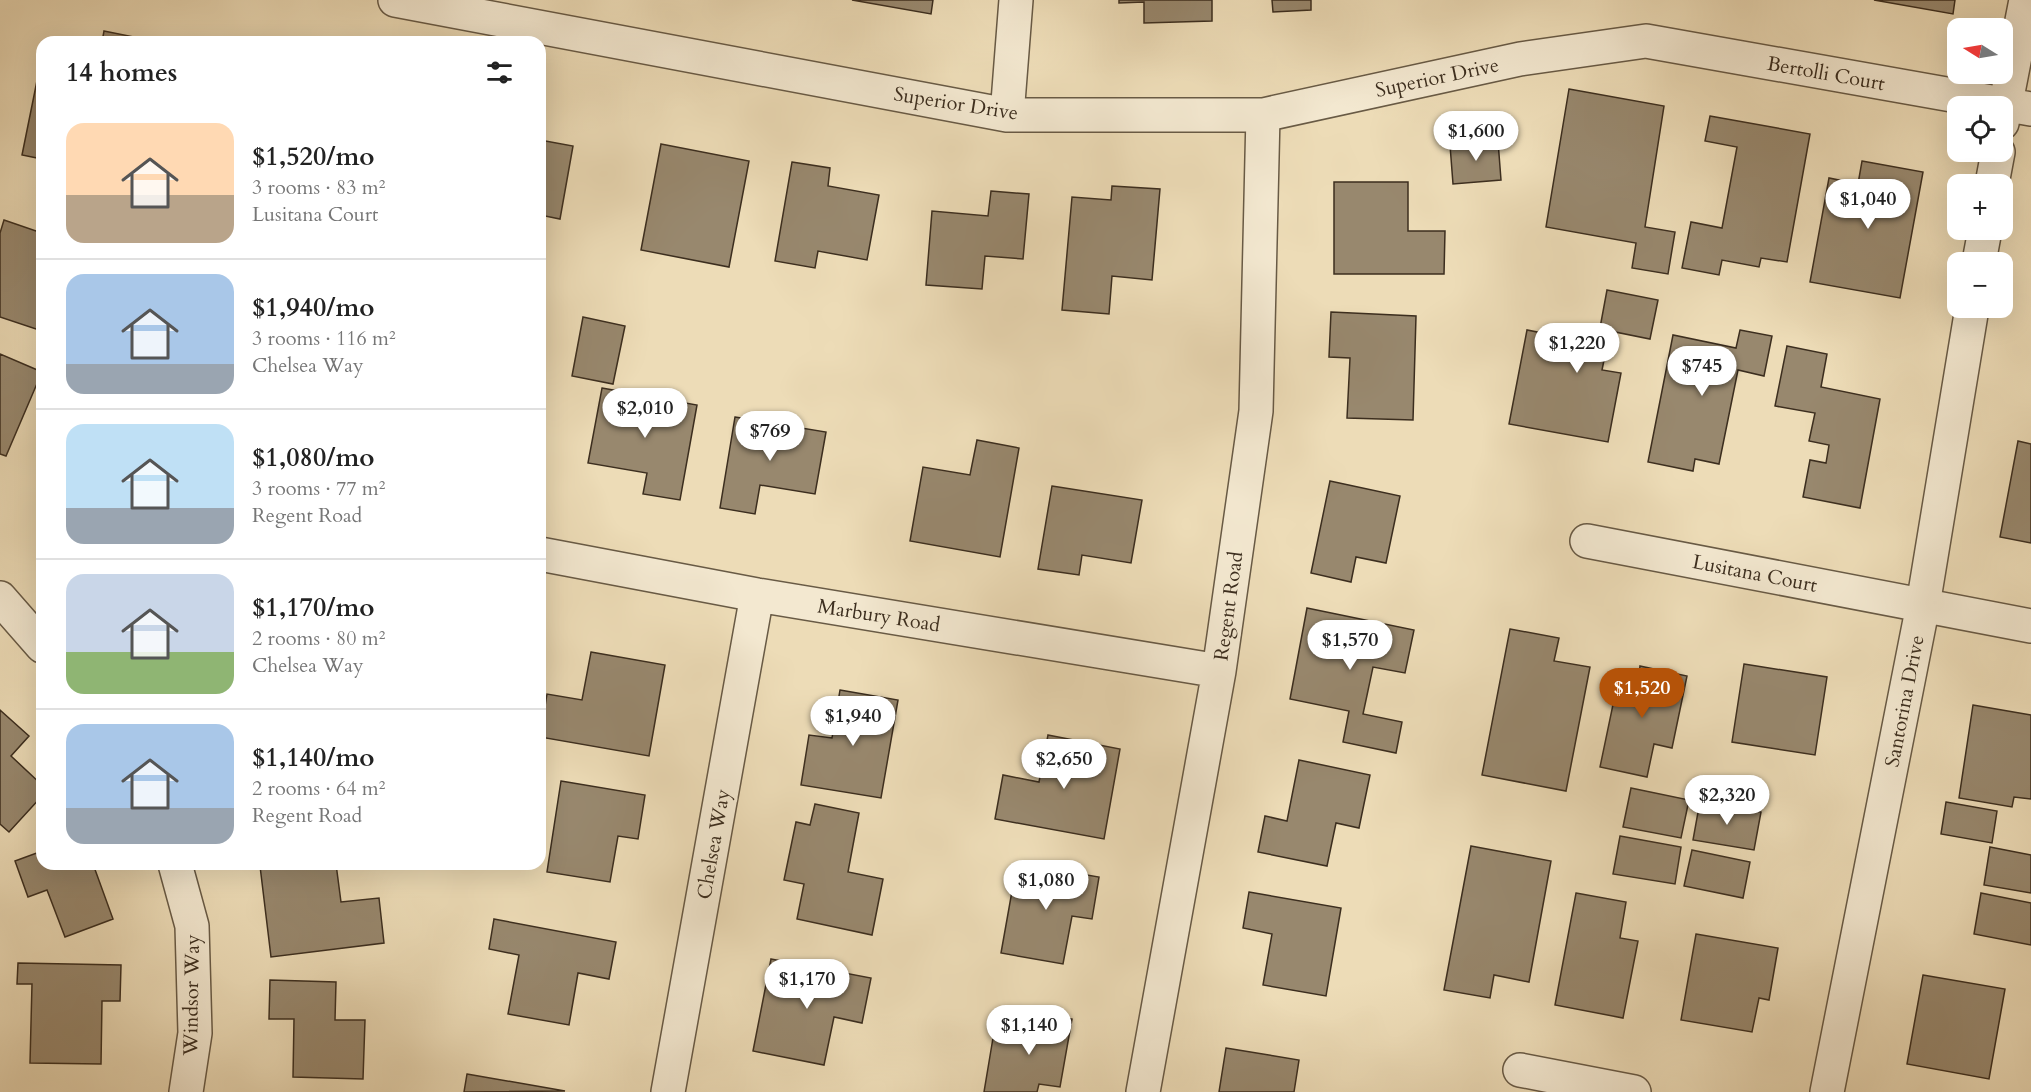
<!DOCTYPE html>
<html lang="en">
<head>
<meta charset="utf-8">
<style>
  :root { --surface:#fff; --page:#f2f2f2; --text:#222; --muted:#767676; --line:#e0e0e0; --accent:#b45309 }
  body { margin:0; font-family:Cardo,serif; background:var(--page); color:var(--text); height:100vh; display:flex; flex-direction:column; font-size:22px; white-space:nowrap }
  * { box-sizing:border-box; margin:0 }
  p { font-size:20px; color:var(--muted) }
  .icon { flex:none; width:33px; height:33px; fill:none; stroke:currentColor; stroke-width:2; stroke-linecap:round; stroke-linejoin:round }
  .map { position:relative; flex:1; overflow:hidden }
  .sheet { position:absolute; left:36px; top:36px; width:510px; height:834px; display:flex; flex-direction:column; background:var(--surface); border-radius:18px; box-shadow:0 6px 24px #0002 }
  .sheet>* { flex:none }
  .needle { width:39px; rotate:281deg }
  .buttons { position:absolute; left:1947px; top:18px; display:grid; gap:12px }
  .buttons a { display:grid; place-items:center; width:66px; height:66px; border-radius:12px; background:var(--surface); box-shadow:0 6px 24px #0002; font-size:30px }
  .price { position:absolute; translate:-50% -51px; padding:0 14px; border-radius:21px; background:#fff; color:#222; font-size:20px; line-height:39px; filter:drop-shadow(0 2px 3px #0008) }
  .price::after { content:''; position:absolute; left:50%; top:36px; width:18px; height:14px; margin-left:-9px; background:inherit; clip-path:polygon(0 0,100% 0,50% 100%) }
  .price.on { background:var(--accent); color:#fff }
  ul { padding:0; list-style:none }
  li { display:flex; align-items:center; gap:18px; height:150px; padding:0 30px }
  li+li { border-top:2px solid var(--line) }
  li span { display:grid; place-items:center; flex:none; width:168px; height:120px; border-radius:18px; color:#555 }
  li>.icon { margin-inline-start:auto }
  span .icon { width:72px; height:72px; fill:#fffc; stroke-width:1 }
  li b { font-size:26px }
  h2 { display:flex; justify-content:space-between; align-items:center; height:72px; padding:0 30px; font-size:26px }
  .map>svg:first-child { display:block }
</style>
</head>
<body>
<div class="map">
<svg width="2031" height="1092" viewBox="0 0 2031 1092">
  <rect width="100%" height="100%" fill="#eddcb7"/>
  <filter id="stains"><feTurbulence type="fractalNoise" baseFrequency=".00333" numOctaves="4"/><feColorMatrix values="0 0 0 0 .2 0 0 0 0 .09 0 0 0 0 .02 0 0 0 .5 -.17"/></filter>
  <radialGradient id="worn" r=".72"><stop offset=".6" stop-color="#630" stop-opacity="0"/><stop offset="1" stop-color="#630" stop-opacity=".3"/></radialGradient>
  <!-- building -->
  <path fill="#98886e" stroke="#3c2e1f" stroke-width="1.5" d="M852,0H933L931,14Z
    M1119,0H1212V21L1144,23V2L1119,3Z
    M1272,0H1311V10L1273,12Z
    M1874,0H1955L1953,14Z
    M104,31L139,38L138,42H102Z
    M42,56V159L22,155Z
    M1569,89L1664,106L1645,227L1675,232L1668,274L1632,268L1636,243L1546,227Z
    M1710,116L1810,134L1787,262L1761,258L1759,267L1722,260L1719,275L1682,268L1691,222L1722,228L1737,147L1705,141Z
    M540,140L573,146L560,219L540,215Z
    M1498,141L1501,180L1453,184L1450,145Z
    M661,144L749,161L729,267L641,250Z
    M1862,161L1923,172L1900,298L1810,282L1829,178L1858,184Z
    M792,162L830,168L828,186L879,195L867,260L818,251L815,268L775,261Z
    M1334,182H1408V231H1445L1444,274H1334Z
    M1112,186L1160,189L1152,280L1112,276L1109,314L1062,310L1072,197L1111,200Z
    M991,191L1029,194L1023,259L985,256L982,289L926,285L932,211L988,216Z
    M4,220L42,233V331L0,317V233Z
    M1607,290L1658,300L1650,339L1610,331L1602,370L1621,373L1608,442L1509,424L1527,330L1597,344Z
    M1331,312L1416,316L1413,420L1347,418L1350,358L1329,357Z
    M583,317L625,326L613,384L572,376Z
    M1740,330L1772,336L1764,376L1738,370L1719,464L1695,459L1693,471L1648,462L1673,335L1736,348Z
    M1787,346L1827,354L1821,387L1880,399L1860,508L1803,497L1810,460L1826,463L1829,445L1809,441L1815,413L1775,406Z
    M0,354L42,372L6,456L0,454Z
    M602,388L697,405L680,500L643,494L647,473L588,463Z
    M735,417L826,432L815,494L760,485L755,514L720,508Z
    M977,440L1019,448L1000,557L910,541L923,467L970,475Z
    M2018,441L2031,444V543L2000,537Z
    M1330,481L1400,496L1386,563L1356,557L1351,582L1311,573Z
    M1052,486L1142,500L1131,563L1082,555L1079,575L1038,569Z
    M1307,608L1414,630L1405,673L1373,667L1363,714L1402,722L1396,753L1343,742L1349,711L1290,699Z
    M1510,629L1559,638L1554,661L1590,667L1566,791L1482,775Z
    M591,652L665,665L649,756L540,737L547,694L582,700Z
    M1744,664L1827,677L1815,755L1732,742Z
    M1640,666L1687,676L1672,748L1654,744L1647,777L1600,767L1620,671L1639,675Z
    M840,690L898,700L881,798L801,785L809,735L832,738Z
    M1973,705L2031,715V799L2014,797L2012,807L1959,798Z
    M0,710L29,736L11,756L42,785V796L9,832L0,824Z
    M1048,735L1120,749L1104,839L995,819L1003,775L1039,782Z
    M1299,760L1370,775L1359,828L1336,823L1327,866L1258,852L1265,816L1287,821Z
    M561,781L645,795L638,839L618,836L610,882L547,872Z
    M1631,788L1689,800L1681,838L1623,827Z
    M1700,801L1761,812L1754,850L1693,840Z
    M1946,802L1997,811L1992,843L1941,834Z
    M815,804L859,813L848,872L883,879L872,935L797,919L804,884L784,880L796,822L810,825Z
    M1620,836L1681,847L1675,884L1613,874Z
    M1471,846L1551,861L1529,982L1494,975L1490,998L1444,990Z
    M1990,847L2031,855V893L1984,885Z
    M1692,850L1750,862L1743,898L1684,886Z
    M42,851V864H93L113,919L65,937L47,890L28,897L15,861Z
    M1017,863L1099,877L1092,919L1072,916L1063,964L1001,953Z
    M276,864H336L341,902L379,898L384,943L271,957L260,866Z
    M1249,892L1341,908L1326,996L1263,985L1272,934L1243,928Z
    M1576,893L1626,902L1620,938L1638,941L1623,1018L1555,1005Z
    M1981,893L2031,903V945L1974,934Z
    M494,919L616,942L609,979L578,973L569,1025L508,1014L519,955L489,949Z
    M1696,934L1778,948L1769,1000L1759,998L1752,1032L1681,1020Z
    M771,959L871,978L862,1023L834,1017L824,1065L753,1051Z
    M18,963L121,965L120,1001H102L101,1064L30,1063L32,984H17Z
    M1923,975L2005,989L1989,1079L1907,1064Z
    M270,980L336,982L335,1020H365L363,1079L293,1077L294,1019H269Z
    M1032,1012L1072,1019L1060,1087L1039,1084L1037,1092H984L995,1026L1029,1032Z
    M1226,1048L1299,1060L1294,1092H1219Z
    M467,1074L565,1091L464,1092Z"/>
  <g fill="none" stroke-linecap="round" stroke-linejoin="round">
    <!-- minor casing -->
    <g stroke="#685a45" stroke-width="36">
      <path id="minor" d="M395,0L1007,115H1263L1520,59L1646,41L2031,109
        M1007,115L1016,0
        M2002,123L2026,0
        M1992,184L1998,152
        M1979,262L1985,230
        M1587,541L2031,626
        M540,554L757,595L1219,671
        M0,598L42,646
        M175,864L192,926L195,1033L186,1092
        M1520,1070L1634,1092
        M668,1092L757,595
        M1143,1092L1219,671L1256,411L1263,115
        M1827,1092L1923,605L1972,308"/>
    </g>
    <!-- minor -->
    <use href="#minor" stroke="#f3e8d0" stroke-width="33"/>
  </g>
  <g text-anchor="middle" stroke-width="6" stroke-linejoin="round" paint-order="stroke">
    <!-- street labels -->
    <g font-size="20" fill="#3c2e1f" stroke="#f3e8d0">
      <text transform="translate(1826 73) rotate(10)" y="7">Bertolli Court</text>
      <text transform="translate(1437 77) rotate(-12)" y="7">Superior Drive</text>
      <text transform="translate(956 103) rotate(9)" y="7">Superior Drive</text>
      <text transform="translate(1755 573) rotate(11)" y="7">Lusitana Court</text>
      <text transform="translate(1228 606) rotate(-82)" y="7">Regent Road</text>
      <text transform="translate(879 615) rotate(9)" y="7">Marbury Road</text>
      <text transform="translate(1904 701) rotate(-79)" y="7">Santorina Drive</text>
      <text transform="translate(713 844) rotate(-80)" y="7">Chelsea Way</text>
      <text transform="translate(191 995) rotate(-89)" y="7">Windsor Way</text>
    </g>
  </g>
  <rect width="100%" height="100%" filter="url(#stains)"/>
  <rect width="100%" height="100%" fill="url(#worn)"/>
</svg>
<div class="buttons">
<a><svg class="needle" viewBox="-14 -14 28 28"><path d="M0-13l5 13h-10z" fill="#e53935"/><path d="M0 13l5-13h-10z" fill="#767676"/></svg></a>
<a><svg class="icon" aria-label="locate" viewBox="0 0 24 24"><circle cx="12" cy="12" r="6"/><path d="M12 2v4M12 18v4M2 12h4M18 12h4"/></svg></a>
<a>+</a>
<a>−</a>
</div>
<b class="price" style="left:1476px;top:162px">$1,600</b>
<b class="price" style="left:1868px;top:230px">$1,040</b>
<b class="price" style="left:1577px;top:374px">$1,220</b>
<b class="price" style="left:1702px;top:397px">$745</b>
<b class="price" style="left:645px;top:439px">$2,010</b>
<b class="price" style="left:770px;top:462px">$769</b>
<b class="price" style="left:1350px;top:671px">$1,570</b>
<b class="price on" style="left:1642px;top:719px">$1,520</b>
<b class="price" style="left:853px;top:747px">$1,940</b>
<b class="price" style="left:1064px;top:790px">$2,650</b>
<b class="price" style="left:1727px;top:826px">$2,320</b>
<b class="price" style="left:1046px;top:911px">$1,080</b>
<b class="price" style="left:807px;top:1010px">$1,170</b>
<b class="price" style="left:1029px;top:1056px">$1,140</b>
<section class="sheet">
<h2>14 homes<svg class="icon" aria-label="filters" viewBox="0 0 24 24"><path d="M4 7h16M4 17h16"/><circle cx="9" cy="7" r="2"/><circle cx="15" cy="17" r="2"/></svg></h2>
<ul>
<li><span style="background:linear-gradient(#ffd9b3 60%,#b9a48a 0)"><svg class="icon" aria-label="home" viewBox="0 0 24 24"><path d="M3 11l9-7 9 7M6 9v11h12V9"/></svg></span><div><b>$1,520/mo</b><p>3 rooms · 83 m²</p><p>Lusitana Court</p></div></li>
<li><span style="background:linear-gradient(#a9c7e8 75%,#9aa5b1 0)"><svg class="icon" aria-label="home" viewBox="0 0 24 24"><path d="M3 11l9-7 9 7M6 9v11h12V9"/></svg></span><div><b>$1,940/mo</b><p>3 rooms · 116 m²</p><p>Chelsea Way</p></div></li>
<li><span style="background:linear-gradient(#bfe0f5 70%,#9aa5b1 0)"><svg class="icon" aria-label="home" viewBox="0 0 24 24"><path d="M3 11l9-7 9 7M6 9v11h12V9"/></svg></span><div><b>$1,080/mo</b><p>3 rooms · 77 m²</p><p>Regent Road</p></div></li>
<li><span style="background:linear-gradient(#c9d6e8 65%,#8fb573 0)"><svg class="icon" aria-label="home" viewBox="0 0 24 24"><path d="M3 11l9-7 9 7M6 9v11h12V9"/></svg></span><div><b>$1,170/mo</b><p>2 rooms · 80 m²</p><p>Chelsea Way</p></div></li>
<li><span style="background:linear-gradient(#a9c7e8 70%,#9aa5b1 0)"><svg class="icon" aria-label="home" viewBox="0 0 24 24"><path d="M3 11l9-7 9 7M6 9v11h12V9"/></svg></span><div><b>$1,140/mo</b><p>2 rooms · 64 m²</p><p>Regent Road</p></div></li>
</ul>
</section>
</div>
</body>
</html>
